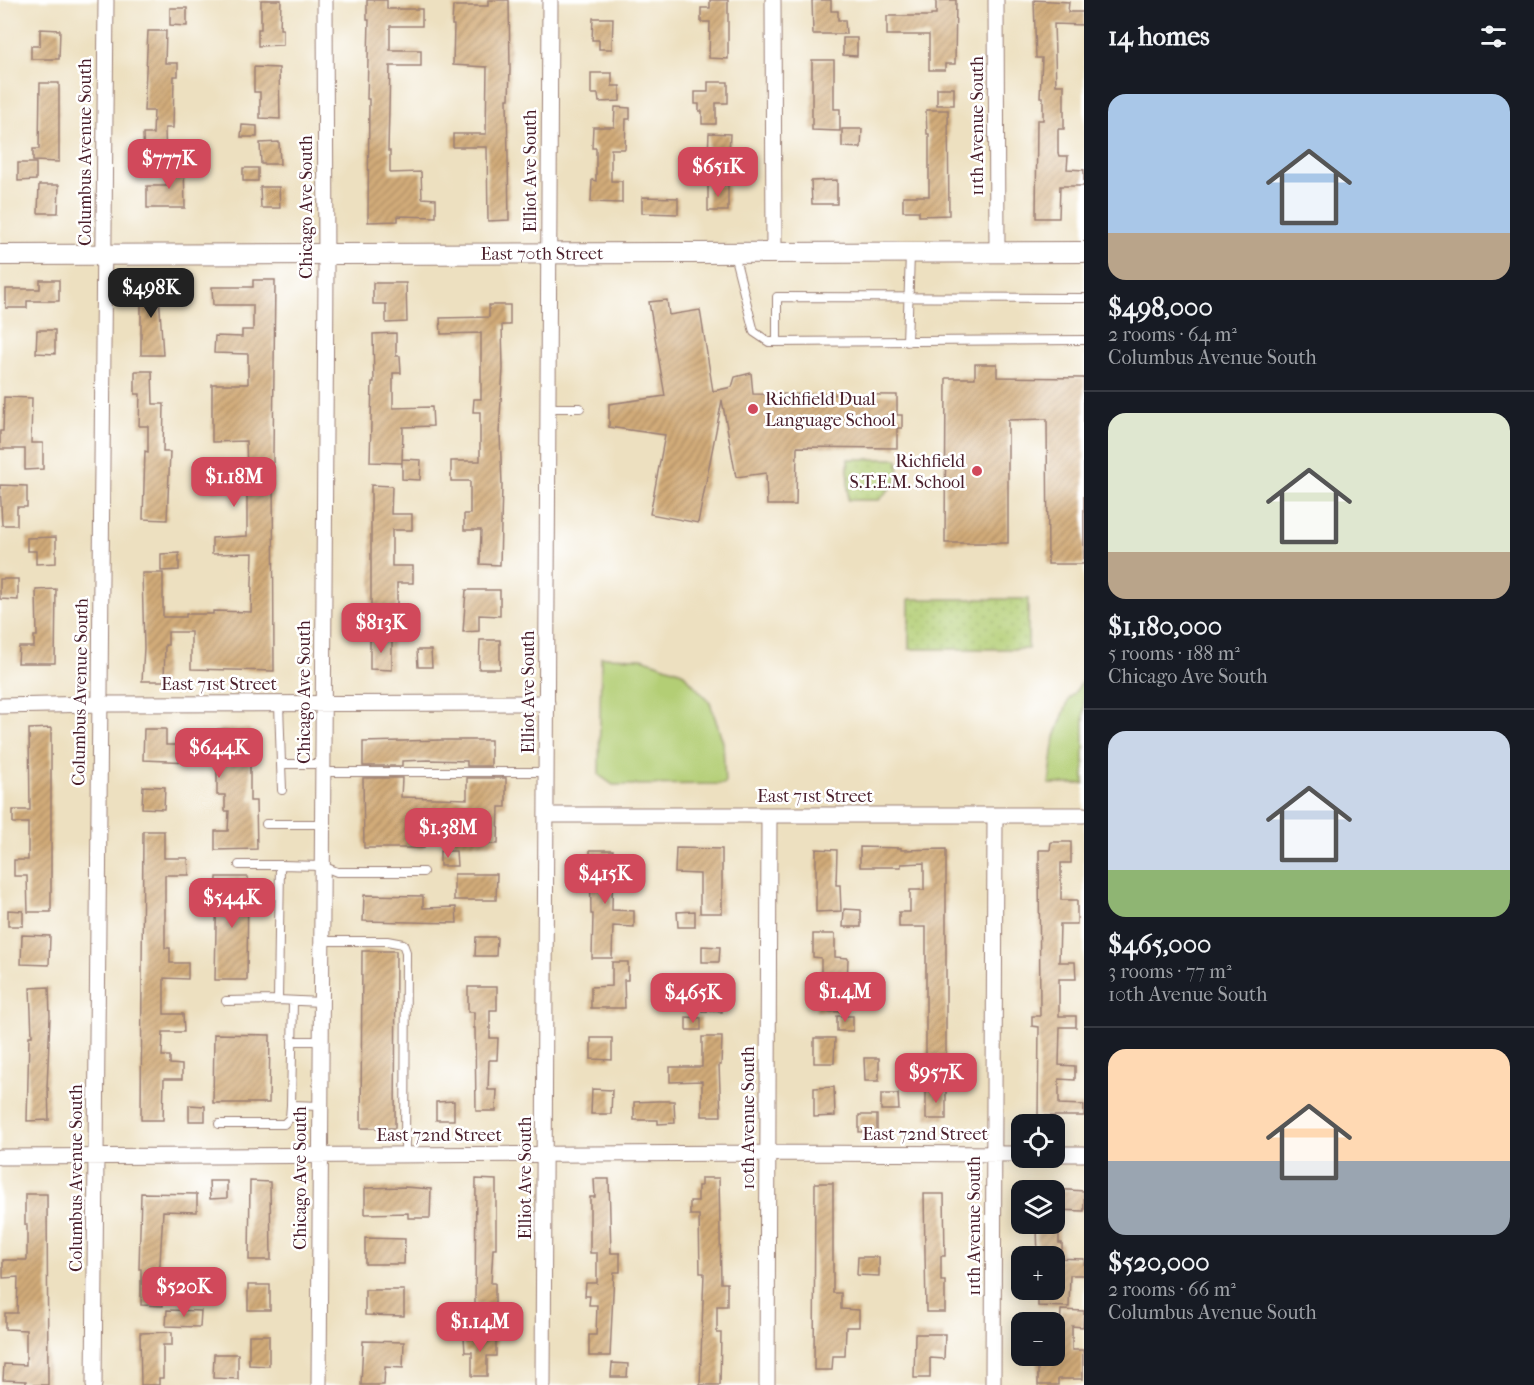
<!DOCTYPE html>
<html lang="en">
<head>
<meta charset="utf-8">
<style>
  :root { --surface:#171b24; --page:#20242c; --text:#f1f3f6; --muted:#9ea1a6; --line:#363941; --accent:#d1495b }
  body { margin:0; font-family:"IM FELL French Canon",serif; background:var(--page); color:var(--text); height:100vh; display:flex; flex-direction:column; font-size:22px; white-space:nowrap }
  * { box-sizing:border-box; margin:0 }
  p { font-size:20px; color:var(--muted) }
  .icon { flex:none; width:33px; height:33px; fill:none; stroke:currentColor; stroke-width:2; stroke-linecap:round; stroke-linejoin:round }
  .map { position:relative; flex:1; overflow:hidden }
  .details { display:flex; flex-direction:column; background:var(--surface); width:450px }
  .details>* { flex:none }
  .fabs { position:absolute; left:1011px; top:1114px; display:grid; gap:12px }
  .fabs a { display:grid; place-items:center; width:54px; height:54px; border-radius:12px; background:var(--surface); box-shadow:0 3px 15px #0003; font-size:30px }
  .price { position:absolute; translate:-50% -51px; padding:0 14px; border-radius:12px; background:var(--accent); color:#fff; font-size:20px; line-height:39px; filter:drop-shadow(0 2px 3px #0008) }
  .price::after { content:''; position:absolute; left:50%; top:36px; width:18px; height:14px; margin-left:-9px; background:inherit; clip-path:polygon(0 0,100% 0,50% 100%) }
  .price.active { background:#222; color:#fff }
  ul { padding:0; list-style:none }
  li { display:grid; align-content:center; gap:12px; height:318px; padding:0 24px }
  li+li { border-top:2px solid var(--line) }
  li span { display:grid; place-items:center; height:186px; border-radius:18px; color:#555 }
  li>.icon { margin-inline-start:auto }
  span .icon { width:108px; height:108px; fill:#fffc; stroke-width:1 }
  li b { font-size:26px }
  h2 { display:flex; justify-content:space-between; align-items:center; height:72px; padding:0 24px; font-size:26px }
  main { display:flex; flex:1; min-height:0 }
  .map>svg:first-child { display:block }
</style>
</head>
<body>
<main>
<div class="map">
<svg width="1084" height="1385" viewBox="0 0 1084 1385">
  <defs>
    <pattern id="park-dots" width="8" height="8" patternUnits="userSpaceOnUse" patternTransform="scale(1.5)"><rect width="8" height="8" fill="#b3ce74"/><path d="M2 2h.1M6 6h.1" fill="none" stroke="#9bb065" stroke-width="1.8" stroke-linecap="round"/></pattern>
    <pattern id="building-hatch" width="6" height="6" patternUnits="userSpaceOnUse" patternTransform="scale(1.5)"><rect width="6" height="6" fill="#d2ac79"/><path d="M-1 1l2-2M0 6l6-6M5 7l2-2" fill="none" stroke="#ac8b63"/></pattern>
  </defs>
  <rect width="100%" height="100%" fill="#fff"/>
  <filter id="ink" filterUnits="userSpaceOnUse"><feTurbulence type="fractalNoise" baseFrequency=".0167" numOctaves="2"/><feDisplacementMap in="SourceGraphic" scale="12" xChannelSelector="R" yChannelSelector="G"/><feConvolveMatrix kernelMatrix="1 2 1 2 8 2 1 2 1" color-interpolation-filters="sRGB"/></filter>
  <filter id="wash" filterUnits="userSpaceOnUse"><feTurbulence type="fractalNoise" baseFrequency=".008" numOctaves="4" result="noise"/><feDisplacementMap in="SourceGraphic" scale="24" xChannelSelector="R" yChannelSelector="G"/><feGaussianBlur stdDeviation="1.35" result="paint"/><feColorMatrix in="noise" values="0 0 0 0 0 0 0 0 0 0 0 0 0 0 0 0 0 1.4 0 .05"/><feComposite in="paint" operator="in"/></filter>
  <g filter="url(#wash)">
    <rect width="100%" height="100%" fill="#ede0c0"/>
    <!-- grass -->
    <path fill="#b3ce74" stroke="#7e7650" stroke-width="1.5" d="M601,657L642,658L682,672L710,703L723,742L725,784L613,785L599,775Z
      M1084,680V784H1049L1055,737L1069,699Z"/>
    <!-- park -->
    <path fill="url(#park-dots)" stroke="#7e7650" stroke-width="1.5" d="M848,459H898L899,479L879,500H848Z
      M909,599H1028V649H909Z"/>
    <g id="blocks">
      <!-- building -->
      <path fill="url(#building-hatch)" d="M261,0H281L280,29H283V45L258,46V29H261Z
        M367,0H387V9H422V26H390V50H421V66H390L388,151H390V173L421,172L422,198L436,199V217L398,216V221L368,222L369,99H367L369,20H367Z
        M488,0H509L510,69L509,99H507L509,220L488,221L487,147H453V134H486L487,67L453,65L454,25H452L453,6H488Z
        M710,0H728V59L709,58L710,22H701V8H710Z
        M812,0H831V11H838V20H845L846,34H813Z
        M936,0H956L955,64H945V70H929V35H887V16H931V14H936Z
        M1034,0L1069,2L1068,12H1084V25L1054,24L1056,85H1064V129H1058V153L1059,156H1068L1067,169L1084,170V186H1060L1059,218H1036L1037,120H1043V97H1040L1042,58H1036Z
        M170,8H187V26L170,25Z
        M593,18H613L612,49H599V40H592Z
        M40,29L60,30L59,59H31V46H40Z
        M148,31H166L165,63H178V76H174L173,128H165L166,163H144L143,134H153L154,111H144Z
        M843,38H857V56L843,55Z
        M812,60H834V109H840V131L812,130Z
        M254,67L279,68L280,119L260,118V92H254Z
        M591,73H612V86H620V101L599,102L598,94H591Z
        M708,82H728V103H716V124H702V111H699V104H695V92H708Z
        M40,83H59V162L33,161V149H39Z
        M937,88H954V105H937Z
        M615,107L630,108V119H626L625,149H611V181H622V203L591,202L592,180L596,181V148H592L593,127H614Z
        M926,110H948L949,215L919,216V211H903V196H929V134H927Z
        M242,125L257,126V137H241Z
        M842,129H862L861,148L842,147Z
        M709,133L730,134L729,155H708Z
        M279,142L280,164H261L260,143Z
        M682,154H699V170H682Z
        M18,163H36V180L18,181Z
        M184,163L185,208H147V186H167V164Z
        M243,168H258V181H243Z
        M837,180V204H812L811,181Z
        M39,185H59L58,213H38Z
        M708,185H728V211H708Z
        M260,187H279L280,208H261Z
        M642,197L678,198V214L642,213Z
        M158,279L163,355H141V280Z
        M40,280H59V301H27V308H6V289H40Z
        M253,280H275L273,454L274,671L191,669V632H168V645H165L164,681H142L144,648L142,573H163V617H186V614H213V611L251,612L253,553L212,554V538L247,536V490L212,491V472H247L246,441L212,442V384H248V354L214,353L215,336L242,337V330H253V305H213L212,287H253Z
        M373,283H406L407,322L386,323V304H373Z
        M667,300L669,315L700,310L713,391L732,387L735,377L751,373L753,394L897,395V415H902V428H897V448L797,447L796,505H767L766,473L736,477L722,400L698,523L650,514L665,435L609,427V404L665,396L649,302Z
        M489,305H510V325H502L503,369L499,433H500L502,485L500,565L480,564L481,530H464V514H470V481H451V461H480V412H473L474,399H481V333L441,334L440,318L489,317Z
        M37,330H55V354L36,353Z
        M396,333V356H400L401,373H393V408L432,407L433,426L403,427L402,463L370,462L372,382H374L373,334Z
        M975,364H997V377L1084,378V564H1048L1047,419L1008,420V543H945L946,378H975Z
        M135,371H152L153,404H164L163,452H170L167,520L143,519L145,451L148,452V426H139L140,394H135Z
        M4,397L32,398L31,443H43V469L25,470V449H0V431H3Z
        M402,459L421,460L420,480L402,479Z
        M0,485L27,486V507H17V525H2Z
        M371,485L392,486L391,514H412V530H392V566H413V583H397V616L371,617Z
        M56,537V563L36,564V551H27V538Z
        M179,553V570L161,571V554Z
        M0,579H18V600L0,599Z
        M56,589L55,663H18L19,647H34V636H37L36,590Z
        M466,590H500V616L479,615V631L463,632Z
        M395,619H412V631L394,630Z
        M370,639H392V670L370,669Z
        M480,640H500V669H479Z
        M417,650H431L432,667H418Z
        M51,728V912H28L27,876H14V860H28V823H13V810H30L29,729Z
        M144,729H166V745H218V729H250V801H256L257,849L215,850V831H228L229,811H225V795H217V763L143,760Z
        M442,740H491V766H467V761L428,760L402,761V766H363V742Z
        M363,778H402L401,797L467,799V778H506V807H499L498,844L454,843V813H424V848H364Z
        M143,786L165,787L164,809L142,808Z
        M143,831H164V858H188L189,875H165V948H170V963H188V979L164,978V1014H183L184,1032H163L162,1056H170V1064L182,1065V1079H164L163,1120H141Z
        M1051,842H1071V863H1061V900H1077V924H1060L1059,962H1075L1076,979H1059V1016H1076V1027H1060L1059,1065L1075,1066V1080L1059,1079V1104L1084,1105V1116H1038L1039,1027L1032,1026V1016H1040L1039,850H1050Z
        M860,847L901,848V850L946,849V1064H926V927H899V912H910V890H924V863L901,864V867H860Z
        M676,848L722,849V913H700V874L675,873Z
        M816,849L837,850L836,885H840L841,911L816,912Z
        M590,850H613L612,910L634,911V927L613,926L612,958H592L593,914H591Z
        M440,851H456L457,866H440Z
        M454,874H497L496,900H454Z
        M217,877H248L247,980H215Z
        M364,895L423,896V908L456,907L457,923L363,921Z
        M844,909L861,910V927H843Z
        M8,910L23,911V926H8Z
        M695,911V927H678L677,912Z
        M813,934H835V957L848,958L846,1012L816,1011V986H821V958L813,957Z
        M22,935L50,936L49,965L21,964Z
        M476,937H497L496,956H475Z
        M702,946L720,947L719,962H702Z
        M362,951H396L395,1128H361Z
        M612,962H628V980H624L625,1008H591V987L612,986Z
        M702,986H722V1012L702,1011Z
        M49,987L50,1016L47,1088H48L49,1120L27,1121L29,1036H32L30,988Z
        M468,987H497V1010H490V1038H498L497,1060H489L488,1090H497L496,1111H476L475,1028H474V1012H468Z
        M837,1016H853V1031H837Z
        M686,1017L701,1018V1030H686Z
        M214,1034L270,1035L269,1103H213Z
        M702,1037H722L721,1065H719L721,1116H702V1081L670,1082V1067H702Z
        M591,1038H612V1060L591,1059Z
        M814,1038H835L834,1063H814Z
        M864,1058H879V1081H865Z
        M910,1070H927L926,1081H910Z
        M834,1087L835,1116L814,1117V1088Z
        M926,1088H946V1119H926Z
        M592,1089L612,1090L611,1114H591Z
        M881,1094H898L899,1110H881Z
        M454,1101V1120H436V1102Z
        M658,1101H674L675,1123L658,1124V1120H634V1102Z
        M189,1105L205,1106V1121H189Z
        M859,1115H877V1131L859,1132Z
        M701,1178H719L721,1283H727V1306H717V1333H721L720,1385H700L704,1273H700L699,1215H690V1201H698V1186H701Z
        M476,1179L496,1180V1249H493L491,1283H495V1305H475Z
        M594,1179H609L611,1253H620V1272H614L610,1356H589V1335H596L597,1305H589L590,1296H585L586,1283H597V1253H590V1197H595Z
        M209,1181H227V1198L210,1199Z
        M250,1181L270,1182L271,1260H249Z
        M815,1183H833V1293H841V1309L859,1310V1327H846L845,1356H833L832,1370H814Z
        M405,1187L431,1189L430,1218H408V1213L365,1214V1188Z
        M1054,1189L1084,1191V1211L1054,1210Z
        M141,1193L197,1194V1212L163,1211L159,1281H163V1306L141,1305V1269H139Z
        M25,1194H47L48,1385H26V1381L3,1380L4,1364L26,1365V1330L5,1329V1313H17L18,1277L3,1278V1260H27V1225H25Z
        M924,1194H944L945,1256H941V1281H945V1312H926Z
        M1037,1228H1059V1243H1062V1257H1038Z
        M365,1238L405,1239L404,1264H365Z
        M858,1257H879V1276L857,1275Z
        M1054,1258L1084,1259V1275H1070L1069,1307L1038,1306V1290H1054Z
        M248,1285H270V1310H248Z
        M365,1290H404V1316L365,1315Z
        M167,1310L201,1311L200,1327L166,1326Z
        M1061,1310L1084,1311L1083,1327L1072,1326V1350H1083V1379H1058V1385H1038V1356H1054V1331H1060Z
        M172,1332V1345H163V1378H159V1385H141L140,1333Z
        M915,1334H945L944,1359L930,1358V1378H914Z
        M249,1335H269V1366L249,1365Z
        M496,1336V1356H487V1376H472V1352H465L464,1337Z
        M363,1341L404,1342L403,1368L385,1367L384,1385H361Z
        M214,1354H238V1379L213,1378Z
        M612,1363L628,1364L627,1377H611Z"/>
    </g>
  </g>
  <g filter="url(#ink)">
    <use href="#blocks" fill-opacity="0" stroke="#9c8076" stroke-width="1.5"/>
    <g fill="none" stroke-linecap="round" stroke-linejoin="round">
      <!-- service casing -->
      <g stroke="#9c8076" stroke-width="10">
        <path id="service" d="M734,254L754,332L769,342L1084,340
          M777,342V297L1084,298
          M907,342L910,254
          M549,408H580
          M279,704L281,764H323
          M281,764L282,790
          M323,772H547
          M266,824H323
          M239,865H280
          M322,941H387L403,944L406,952L405,1155
          M226,1001L278,1000
          M293,1001L291,1105L320,1106
          M321,1002L278,1000L280,865L322,866L337,872H423
          M292,1041H321
          M219,1124H284L290,1118L291,1105"/>
      </g>
      <!-- minor casing -->
      <g stroke="#9c8076" stroke-width="17">
        <path id="minor" d="M773,0L774,253
          M996,0L997,252
          M0,706L99,704L547,703
          M547,815H1084
          M1054,1154H1084
          M0,1157L767,1153L1022,1154
          M94,1385L106,0
          M319,1385L326,271L325,0
          M543,1385L550,0
          M767,1385L769,815
          M993,1385L995,815"/>
      </g>
      <!-- tertiary casing -->
      <g stroke="#9c8076" stroke-width="22">
        <g id="tertiary">
          <path id="s1" d="M0,255L1084,252"/>
        </g>
      </g>
      <!-- service -->
      <use href="#service" stroke="#fff" stroke-width="8"/>
      <!-- minor -->
      <use href="#minor" stroke="#fff" stroke-width="15"/>
      <!-- tertiary -->
      <use href="#tertiary" stroke="#fff" stroke-width="20"/>
    </g>
  </g>
  <!-- markers -->
  <g fill="#d1495b" stroke="#fff" stroke-width="2">
    <circle cx="753" cy="409" r="6"/>
    <circle cx="977" cy="471" r="6"/>
  </g>
  <g text-anchor="middle" stroke-width="5" stroke-linejoin="round" paint-order="stroke">
    <!-- street labels -->
    <g font-size="18" fill="#4a1f2b" stroke="#fff">
      <text transform="translate(977 126) rotate(-90)" y="6">11th Avenue South</text>
      <text transform="translate(85 152) rotate(-90)" y="6">Columbus Avenue South</text>
      <text transform="translate(530 171) rotate(-90)" y="6">Elliot Ave South</text>
      <text transform="translate(306 207) rotate(-90)" y="6">Chicago Ave South</text>
      <text dy="6" stroke="none"><textPath href="#s1" startOffset="542">East 70th Street</textPath></text>
      <text x="219" y="690">East 71st Street</text>
      <text transform="translate(80 692) rotate(-89)" y="6">Columbus Avenue South</text>
      <text transform="translate(304 692) rotate(-90)" y="6">Chicago Ave South</text>
      <text transform="translate(528 692) rotate(-90)" y="6">Elliot Ave South</text>
      <text x="815" y="802">East 71st Street</text>
      <text transform="translate(748 1118) rotate(-90)" y="6">10th Avenue South</text>
      <text x="925" y="1140">East 72nd Street</text>
      <text x="439" y="1141">East 72nd Street</text>
      <text transform="translate(76 1178) rotate(-90)" y="6">Columbus Avenue South</text>
      <text transform="translate(300 1178) rotate(-90)" y="6">Chicago Ave South</text>
      <text transform="translate(525 1178) rotate(-90)" y="6">Elliot Ave South</text>
      <text transform="translate(974 1226) rotate(-90)" y="6">11th Avenue South</text>
    </g>
    <!-- poi labels -->
    <g font-size="18" fill="#4a1f2b" stroke="#fff" text-anchor="start">
      <text x="765" y="405">Richfield Dual<tspan x="765" dy="21">Language School</tspan></text>
      <text x="965" y="467" text-anchor="end">Richfield<tspan x="965" dy="21">S.T.E.M. School</tspan></text>
    </g>
  </g>
</svg>
<div class="fabs">
<a><svg class="icon" aria-label="locate" viewBox="0 0 24 24"><circle cx="12" cy="12" r="6"/><path d="M12 2v4M12 18v4M2 12h4M18 12h4"/></svg></a>
<a><svg class="icon" aria-label="layers" viewBox="0 0 24 24"><path d="M12 4l9 5-9 5-9-5zM3 14l9 5 9-5"/></svg></a>
<a>+</a>
<a>−</a>
</div>
<b class="price" style="left:169px;top:190px">$777K</b>
<b class="price" style="left:718px;top:198px">$651K</b>
<b class="price active" style="left:151px;top:319px">$498K</b>
<b class="price" style="left:234px;top:508px">$1.18M</b>
<b class="price" style="left:381px;top:654px">$813K</b>
<b class="price" style="left:219px;top:779px">$644K</b>
<b class="price" style="left:448px;top:859px">$1.38M</b>
<b class="price" style="left:605px;top:905px">$415K</b>
<b class="price" style="left:232px;top:929px">$544K</b>
<b class="price" style="left:845px;top:1023px">$1.4M</b>
<b class="price" style="left:693px;top:1024px">$465K</b>
<b class="price" style="left:936px;top:1104px">$957K</b>
<b class="price" style="left:184px;top:1318px">$520K</b>
<b class="price" style="left:480px;top:1353px">$1.14M</b>
</div>
<section class="details">
<h2>14 homes<svg class="icon" aria-label="filters" viewBox="0 0 24 24"><path d="M4 7h16M4 17h16"/><circle cx="9" cy="7" r="2"/><circle cx="15" cy="17" r="2"/></svg></h2>
<ul>
<li><span style="background:linear-gradient(#a9c7e8 75%,#b9a48a 0)"><svg class="icon" aria-label="home" viewBox="0 0 24 24"><path d="M3 11l9-7 9 7M6 9v11h12V9"/></svg></span><div><b>$498,000</b><p>2 rooms · 64 m²</p><p>Columbus Avenue South</p></div></li>
<li><span style="background:linear-gradient(#dfe7d0 75%,#b9a48a 0)"><svg class="icon" aria-label="home" viewBox="0 0 24 24"><path d="M3 11l9-7 9 7M6 9v11h12V9"/></svg></span><div><b>$1,180,000</b><p>5 rooms · 188 m²</p><p>Chicago Ave South</p></div></li>
<li><span style="background:linear-gradient(#c9d6e8 75%,#8fb573 0)"><svg class="icon" aria-label="home" viewBox="0 0 24 24"><path d="M3 11l9-7 9 7M6 9v11h12V9"/></svg></span><div><b>$465,000</b><p>3 rooms · 77 m²</p><p>10th Avenue South</p></div></li>
<li><span style="background:linear-gradient(#ffd9b3 60%,#9aa5b1 0)"><svg class="icon" aria-label="home" viewBox="0 0 24 24"><path d="M3 11l9-7 9 7M6 9v11h12V9"/></svg></span><div><b>$520,000</b><p>2 rooms · 66 m²</p><p>Columbus Avenue South</p></div></li>
</ul>
</section>
</main>
</body>
</html>
